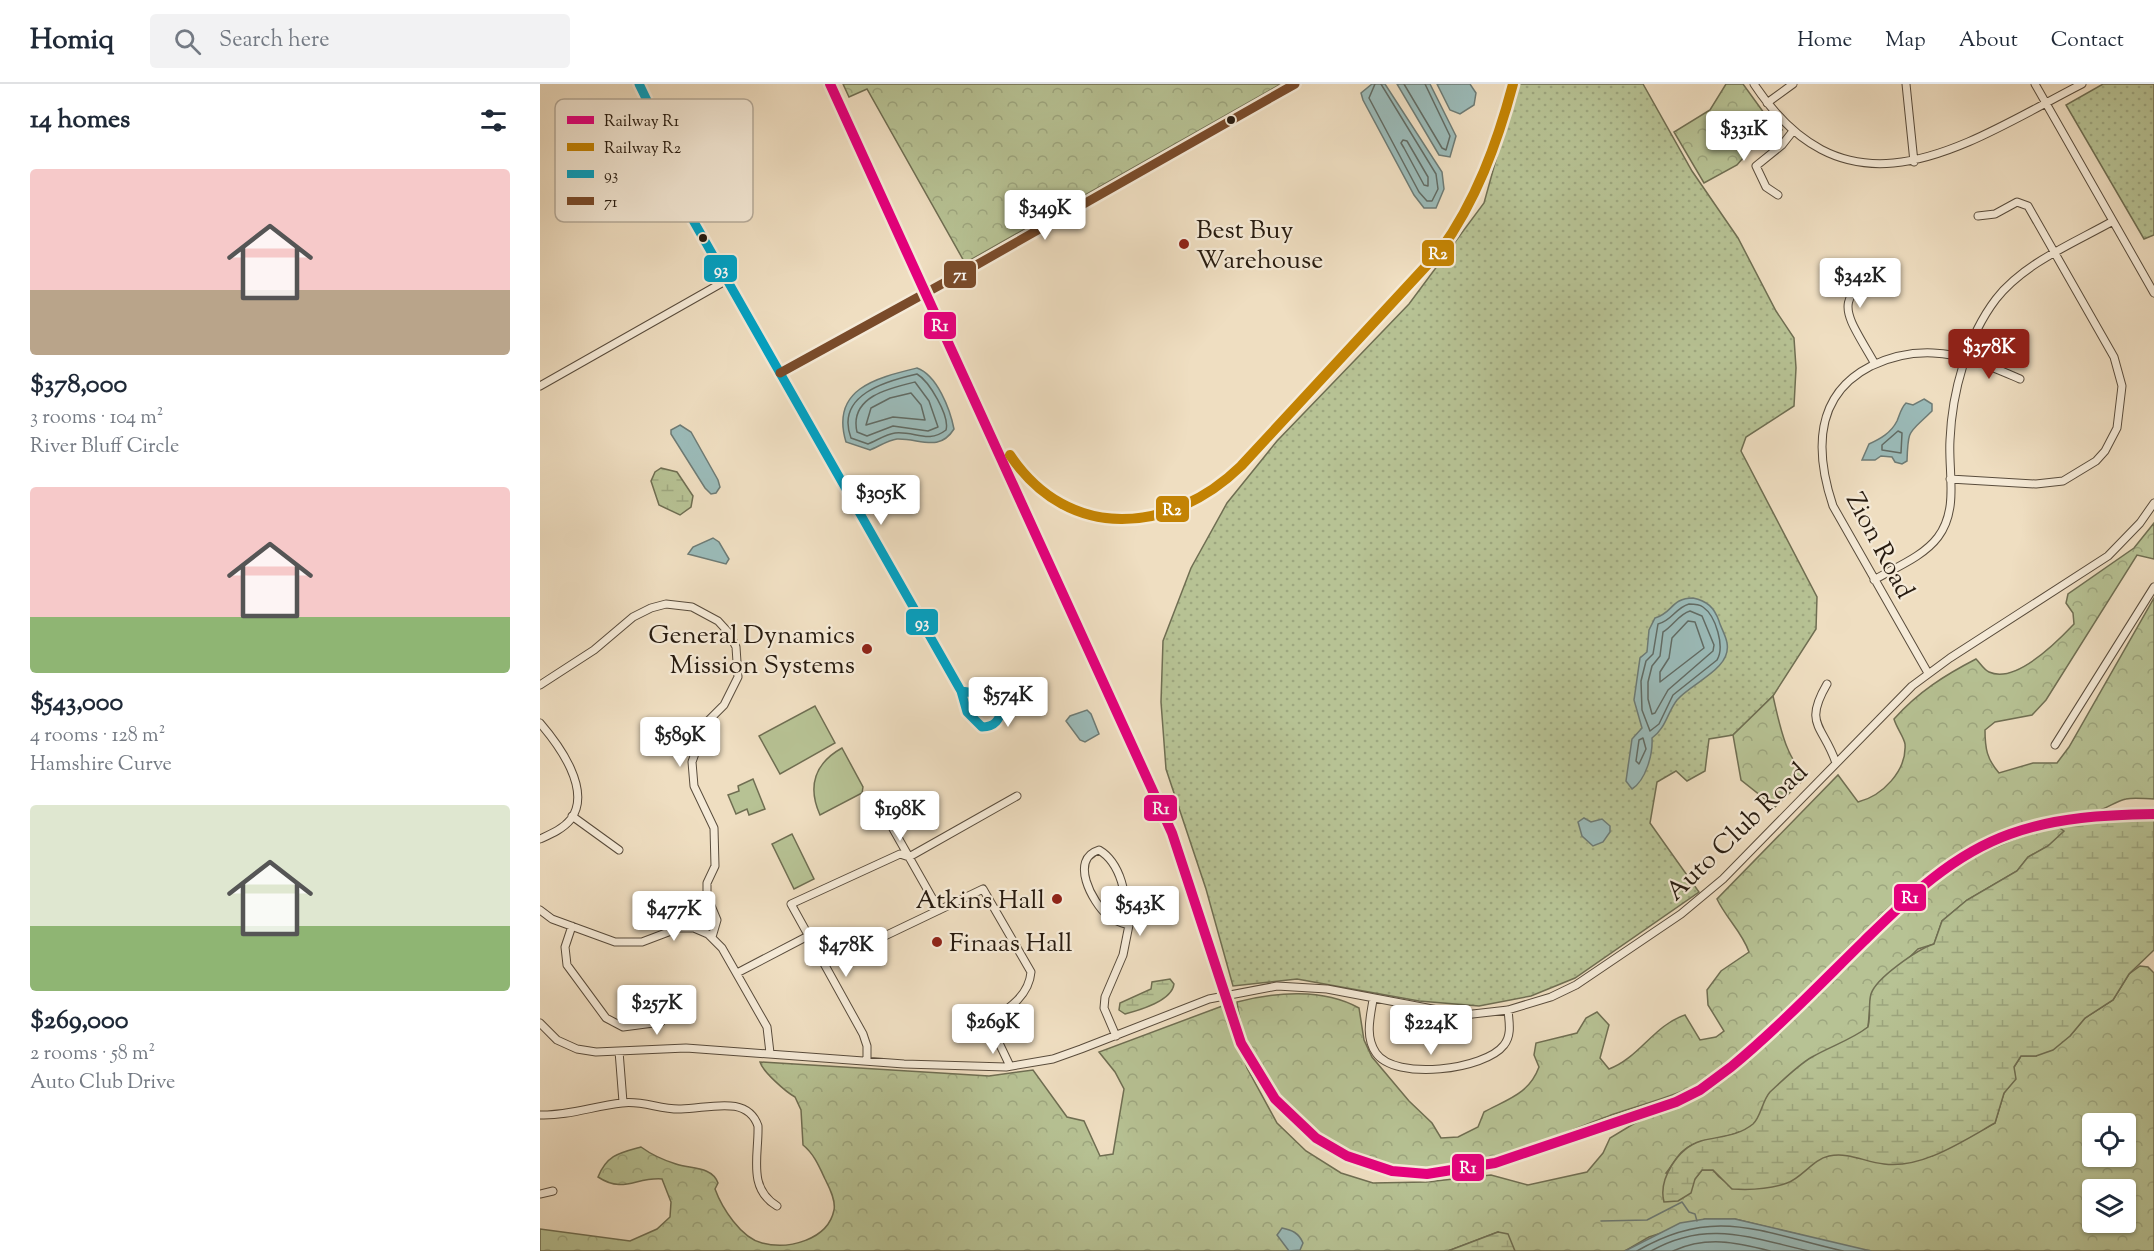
<!DOCTYPE html>
<html lang="en">
<head>
<meta charset="utf-8">
<style>
  :root { --surface:#fff; --page:#f2f2f3; --text:#1f2937; --muted:#747a83; --line:#e0e1e3; --accent:#8f2418 }
  body { margin:0; font-family:"Sorts Mill Goudy",serif; background:var(--page); color:var(--text); height:100vh; display:flex; flex-direction:column; font-size:22px; white-space:nowrap }
  * { box-sizing:border-box; margin:0 }
  p { font-size:20px; color:var(--muted) }
  .icon { flex:none; width:33px; height:33px; fill:none; stroke:currentColor; stroke-width:2; stroke-linecap:round; stroke-linejoin:round }
  .map { position:relative; flex:1; overflow:hidden }
  .details { display:flex; flex-direction:column; background:var(--surface); width:540px }
  .details>* { flex:none }
  .tools { position:absolute; left:1542px; top:1029px; display:grid; gap:12px }
  .tools a { display:grid; place-items:center; width:54px; height:54px; border-radius:6px; background:var(--surface); box-shadow:0 2px 4px #0004; font-size:30px }
  .price { position:absolute; translate:-50% -51px; padding:0 14px; border-radius:6px; background:#fff; color:#222; font-size:20px; line-height:39px; filter:drop-shadow(0 2px 3px #0008) }
  .price::after { content:''; position:absolute; left:50%; top:36px; width:18px; height:14px; margin-left:-9px; background:inherit; clip-path:polygon(0 0,100% 0,50% 100%) }
  .price.current { background:var(--accent); color:#fff }
  ul { padding:0; list-style:none }
  li { display:grid; align-content:center; gap:12px; height:318px; padding:0 30px }
  li span { display:grid; place-items:center; height:186px; border-radius:6px; color:#555 }
  li>.icon { margin-inline-start:auto }
  span .icon { width:108px; height:108px; fill:#fffc; stroke-width:1 }
  li b { font-size:26px }
  h2 { display:flex; justify-content:space-between; align-items:center; height:72px; padding:0 30px; font-size:26px }
  header { display:flex; align-items:center; gap:36px; box-sizing:border-box; height:84px; padding:0 30px; background:var(--surface); border-bottom:2px solid var(--line) }
  header strong { font-size:28px }
  nav { display:flex; gap:33px; margin-inline-start:auto; font-size:21px }
  .search { width:420px; height:54px; background:var(--page); display:flex; align-items:center; gap:15px; box-sizing:border-box; padding:0 21px; border-radius:6px; color:var(--muted); font-size:22px }
  main { display:flex; flex:1; min-height:0 }
  .map>svg:first-child { display:block }
</style>
</head>
<body>
<header>
<strong>Homiq</strong>
<div class="search"><svg class="icon" aria-label="search" viewBox="0 0 24 24"><circle cx="10" cy="10" r="6"/><path d="M15 15l6 6"/></svg>Search here</div>
<nav><a>Home</a><a>Map</a><a>About</a><a>Contact</a></nav>
</header>
<main>
<section class="details">
<h2>14 homes<svg class="icon" aria-label="filters" viewBox="0 0 24 24"><path d="M4 7h16M4 17h16"/><circle cx="9" cy="7" r="2"/><circle cx="15" cy="17" r="2"/></svg></h2>
<ul>
<li><span style="background:linear-gradient(#f6c9c9 65%,#b9a48a 0)"><svg class="icon" aria-label="home" viewBox="0 0 24 24"><path d="M3 11l9-7 9 7M6 9v11h12V9"/></svg></span><div><b>$378,000</b><p>3 rooms · 104 m²</p><p>River Bluff Circle</p></div></li>
<li><span style="background:linear-gradient(#f6c9c9 70%,#8fb573 0)"><svg class="icon" aria-label="home" viewBox="0 0 24 24"><path d="M3 11l9-7 9 7M6 9v11h12V9"/></svg></span><div><b>$543,000</b><p>4 rooms · 128 m²</p><p>Hamshire Curve</p></div></li>
<li><span style="background:linear-gradient(#dfe7d0 65%,#8fb573 0)"><svg class="icon" aria-label="home" viewBox="0 0 24 24"><path d="M3 11l9-7 9 7M6 9v11h12V9"/></svg></span><div><b>$269,000</b><p>2 rooms · 58 m²</p><p>Auto Club Drive</p></div></li>
</ul>
</section>
<div class="map">
<svg width="1614" height="1167" viewBox="0 0 1614 1167">
  <defs>
    <pattern id="grass-dots" width="8" height="8" patternUnits="userSpaceOnUse" patternTransform="scale(1.5)"><rect width="8" height="8" fill="#b7c294"/><path d="M2 2h.1M6 6h.1" fill="none" stroke="#9da67f" stroke-width="1.8" stroke-linecap="round"/></pattern>
    <pattern id="forest-crowns" width="20" height="18" patternUnits="userSpaceOnUse" patternTransform="scale(1.5)"><rect width="20" height="18" fill="#b7c294"/><path d="M2 6a3 3 0 1 1 6 0M12 15a3 3 0 1 1 6 0" fill="none" stroke="#9da67f"/></pattern>
    <pattern id="wetland-marsh" width="20" height="14" patternUnits="userSpaceOnUse" patternTransform="scale(1.5)"><rect width="20" height="14" fill="#b7c294"/><path d="M1 5h8M5 5V1M11 12h8M15 12V8" fill="none" stroke="#9da67f"/></pattern>
  </defs>
  <rect width="100%" height="100%" fill="#efdec1"/>
  <filter id="stains"><feTurbulence type="fractalNoise" baseFrequency=".00333" numOctaves="4"/><feColorMatrix values="0 0 0 0 .2 0 0 0 0 .09 0 0 0 0 .02 0 0 0 .5 -.17"/></filter>
  <radialGradient id="worn" r=".72"><stop offset=".6" stop-color="#630" stop-opacity="0"/><stop offset="1" stop-color="#630" stop-opacity=".3"/></radialGradient>
  <!-- grass -->
  <path fill="url(#grass-dots)" stroke="#6f6e52" stroke-width="1.5" d="M977,0H1103L1152,87L1198,154L1236,227L1254,254L1256,284L1254,322L1206,353L1201,367L1277,513L1276,545L1233,612L1193,651L1169,655L1165,687L1147,697L1136,687L1117,698L1110,739L1159,808L1035,894L991,912L939,922L879,917L757,895L693,902L666,805L626,685L621,618L623,557L651,484L687,419L737,357L869,220L944,119Z
    M1563,0H1614V151L1604,155L1526,21Z"/>
  <!-- forest -->
  <path fill="url(#forest-crowns)" stroke="#6f6e52" stroke-width="1.5" fill-rule="evenodd" d="M303,0H741L425,179L327,5L309,13Z
    M1186,0H1203L1224,29L1242,46L1210,66L1197,81L1164,99L1134,48L1170,26Z
    M1614,439V475L1597,471L1506,616L1492,631L1455,638L1445,646C1445,665 1447,675 1459,689L1493,679H1517L1529,663L1614,514V715C1605,715 1595,713 1586,715C1575,717 1566,726 1555,727C1513,735 1470,742 1432,762C1358,803 1300,874 1240,933C1216,956 1193,981 1163,998C1137,1012 1103,1020 1074,1030C1019,1050 939,1088 881,1085C794,1082 708,1006 697,918C735,908 783,904 819,924L824,956L832,973L869,1017L892,1039L901,1054L918,1053L938,1043L944,1028C968,1015 989,1010 999,983L994,971L996,959L1037,949L1046,934L1057,928L1069,941L1060,974L1069,985C1099,974 1114,941 1145,931L1160,956L1176,953L1184,947L1168,921L1167,906L1181,887L1209,868C1202,848 1186,834 1177,815L1298,691L1318,718C1342,712 1367,687 1365,660C1364,653 1356,643 1354,635C1378,608 1405,591 1436,575C1440,579 1444,586 1449,588C1475,600 1517,558 1534,540L1533,529L1526,519L1528,510L1594,464Z
    M1233,612C1239,637 1245,675 1267,692L1235,723L1201,696L1193,651Z
    M1517,742L1525,747L1508,762L1488,773L1477,787L1427,816L1402,837L1394,860L1378,865L1331,911L1328,943L1318,951L1392,1072L1455,1039L1464,1009L1475,995L1474,983L1481,972H1496L1530,952L1545,934L1573,916L1589,890L1600,882L1608,883L1614,889V1167H1270L1261,1151L1195,1135H1165L1109,1153L1085,1167H975L958,1148L908,1167H0V1145L90,1157L117,1145L130,1133L131,1118L122,1095C95,1093 84,1110 58,1093C67,1071 79,1069 101,1063C112,1071 123,1076 136,1080C150,1085 172,1082 178,1099L175,1105C182,1124 201,1154 222,1159C248,1166 288,1156 294,1126C296,1116 289,1103 285,1095C279,1082 274,1070 263,1061L261,1026L255,1013C246,1008 223,988 220,978L449,992L493,986L527,1033L544,1037L560,1072L573,1070L584,1005L575,988L559,968L685,921L707,984L737,1039L766,1067L801,1089L833,1099L886,1098L951,1091L988,1101L1047,1088L1063,1069L1070,1054L1095,1039L1162,1010L1193,990L1389,802C1430,773 1468,754 1517,742ZM1552,1040H1586V1072H1552ZM1199,1048L1231,1102C1208,1106 1187,1105 1173,1086H1162L1155,1095L1126,1089C1132,1082 1137,1071 1144,1066C1159,1053 1182,1057 1199,1048ZM1552,1106H1586V1138H1552Z"/>
  <!-- wetland -->
  <path fill="url(#wetland-marsh)" stroke="#6f6e52" stroke-width="1.5" d="M121,384L137,388L153,412L151,423L140,431L119,421L111,397L115,388Z
    M1555,735H1614V866L1589,890L1573,916L1545,934L1530,952L1513,966L1496,972H1481L1474,983L1476,995L1464,1009L1455,1039C1423,1057 1382,1085 1344,1080C1325,1078 1309,1068 1289,1072C1273,1075 1262,1094 1247,1099C1231,1105 1209,1106 1192,1105L1173,1086H1162L1155,1095L1151,1109L1138,1117L1124,1118C1118,1095 1138,1064 1161,1057C1179,1052 1197,1053 1213,1040C1221,1033 1222,1017 1230,1008C1242,997 1258,981 1272,973C1291,962 1311,956 1328,943C1331,932 1328,920 1331,910C1336,894 1378,865 1394,860L1402,837L1427,816L1477,787L1488,773L1508,762L1524,747L1517,742L1518,740Z
    M630,895L634,900C632,917 600,926 585,930L579,926L580,919L611,905L612,898Z
    M958,1148L968,1150L975,1167H908Z"/>
  <!-- garden -->
  <path fill="#b7c294" stroke="#6f6e52" stroke-width="1.5" d="M275,622L295,659L240,690L219,652Z
    M302,664L323,703L322,709L280,731C267,702 275,679 302,664Z
    M213,695L225,725L209,731L207,725L196,730L188,711L199,707L198,702Z
    M252,750L274,795L254,805L232,760Z"/>
  <!-- water -->
  <path fill="#9bbbb9" stroke="#6d7b75" stroke-width="1.5" d="M832,0H845L902,88L904,105L896,124H884L874,111L823,16L821,9Z
    M857,0H890L916,52L910,73L899,71Z
    M897,0H930L936,9L934,21L920,30L910,26Z
    M377,284C397,291 410,325 414,345C399,369 379,354 357,355C348,356 338,363 330,366L306,358C290,305 336,294 377,284Z
    M1384,315L1392,320V327C1369,350 1368,343 1367,377L1362,380L1355,378L1352,373L1341,372L1335,376H1322L1329,360C1340,355 1351,349 1357,337C1360,330 1361,324 1366,319L1373,321Z
    M140,341L151,348L178,396L180,403L176,409L171,410L165,404L131,350V346Z
    M173,454L179,458L189,475L186,480L148,470L153,463Z
    M1153,514C1167,517 1174,523 1179,537C1181,544 1186,552 1187,559C1192,585 1151,599 1137,616C1127,629 1126,644 1112,654C1113,670 1106,696 1092,705L1086,697L1092,655L1102,644L1094,616L1100,574L1107,568L1109,546L1115,534C1133,529 1131,514 1153,514Z
    M547,626L551,630L559,650L545,658L540,656L526,637L530,632Z
    M1044,734L1051,738L1062,735L1070,742V748L1063,758L1053,762L1042,752L1038,738Z
    M1165,1135H1195L1331,1167H1085L1140,1139Z
    M742,1144C752,1146 759,1149 763,1159L760,1166L749,1167L737,1151Z"/>
  <g fill="none" stroke-linecap="round" stroke-linejoin="round">
    <!-- shore -->
    <path stroke="#616b64" stroke-width="1.5" d="M835,0L829,14L879,108L887,117H892L898,105L896,90L841,0
      M864,0L902,64L906,66L910,52L885,0
      M863,56L867,57L888,93V102L884,101L864,64L861,59Z
      M377,290C389,297 410,332 406,346C388,360 375,347 355,349C346,350 336,357 328,360L311,354C295,311 346,297 377,290Z
      M375,298L389,317L398,343L388,347L353,342L327,352L317,348C309,313 349,304 375,298Z
      M371,309L381,321L385,336L353,333L326,341L331,324L350,314Z
      M1358,347L1362,349L1361,369L1342,366V361Z
      M1149,520C1154,520 1159,520 1163,523C1176,532 1185,563 1177,576L1133,611L1119,640L1110,647L1102,626L1101,597L1106,577L1113,570L1118,540C1132,537 1135,524 1149,520Z
      M1150,527L1162,532L1174,561L1173,567L1128,606L1115,629L1112,630L1108,615V598L1112,582L1120,572L1123,548C1133,542 1139,530 1150,527Z
      M1148,537L1155,538L1164,564L1120,598V588L1129,574L1132,554Z
      M1103,654L1106,665L1099,680L1096,677L1099,656Z
      M1097,1167C1175,1121 1222,1149 1303,1167
      M1111,1167C1168,1135 1210,1154 1269,1167
      M1133,1167C1166,1152 1196,1158 1230,1167"/>
    <!-- stream -->
    <path stroke="#6d7b75" stroke-width="1.5" d="M1061,1137L1107,1136L1142,1118L1149,1128L1155,1130L1157,1137"/>
    <!-- minor casing -->
    <g stroke="#594c3c" stroke-width="9">
      <path id="minor" d="M99,0C119,36 118,66 133,101L421,607L427,628L442,643C456,643 459,635 464,623L455,612L421,607
        M1214,0C1310,145 1427,59 1542,0
        M1366,0L1374,78
        M1495,0L1614,209
        M1227,19L1253,0
        M1238,111L1226,103L1216,82L1242,61L1253,47
        M1335,280C1303,224 1289,215 1353,180
        M240,289L431,184L755,0
        M0,302L187,196
        M1410,395L1496,400L1523,397L1556,377L1565,367L1577,344L1582,302L1574,273L1488,122L1477,118L1455,130L1438,132
        M1334,496C1354,484 1383,473 1398,453C1419,425 1408,388 1410,356C1412,308 1427,253 1456,215C1484,179 1534,159 1573,137
        M1388,589L1293,422C1275,368 1274,311 1331,282C1350,273 1371,268 1393,269C1424,270 1452,283 1480,295
        M1287,600C1263,641 1283,641 1296,679
        M0,601L54,566L93,533L111,524L126,520L152,523L178,537L189,549L196,563L198,593L184,621L165,640L152,678L154,702L174,744L175,782L167,799V812L177,836L172,853
        M119,638L158,655
        M0,639C19,661 52,706 31,735C23,745 11,750 0,755
        M1515,661L1614,503
        M32,732L79,766
        M352,743L399,826
        M0,826L12,835L75,858H102L139,844H154L168,850L182,864L227,943L230,969
        M32,842L25,863L27,881L66,934L83,943L121,938
        M282,878L308,865L328,860L443,805L491,888C489,912 468,925 449,938L470,982
        M197,889L268,852
        M833,916C830,934 825,953 836,969C855,997 945,986 964,961C972,951 969,938 968,926
        M0,939L17,956L37,965L56,968L146,964L364,980L466,983L513,975L541,965L669,915L737,902L787,905L924,931L968,926L1011,913L1036,901L1141,830L1183,795L1372,602L1410,574L1568,472L1600,439L1614,419
        M576,952L564,924L565,913L583,871L589,841C582,839 574,837 568,832C552,818 529,775 559,766C583,780 586,815 589,841
        M79,967L83,1018
        M327,977V962L323,950L251,820L360,770L369,773L477,712
        M0,1031C28,1032 54,1022 82,1019C102,1016 121,1026 141,1025C167,1025 207,1010 218,1042C219,1071 207,1104 237,1122
        M0,1110L13,1107"/>
    </g>
    <!-- minor -->
    <use href="#minor" stroke="#f5ead7" stroke-width="7"/>
    <!-- bus-1 casing -->
    <g stroke="#f5ead7" stroke-width="14">
      <path id="bus-1" d="M99,0C119,36 118,66 133,101L421,607L427,628L442,643C456,643 459,635 464,623L455,612L421,607"/>
    </g>
    <!-- bus-2 casing -->
    <g stroke="#f5ead7" stroke-width="14">
      <path id="bus-2" d="M240,289L431,184L755,0"/>
    </g>
    <!-- bus-1 -->
    <use href="#bus-1" stroke="#02a2c4" stroke-width="9"/>
    <!-- bus-2 -->
    <use href="#bus-2" stroke="#7a4b2a" stroke-width="9"/>
    <!-- rail-1 casing -->
    <g stroke="#f5ead7" stroke-width="15">
      <path id="rail-1" d="M290,0L632,749L701,959L735,1015L776,1054L807,1072L852,1087L887,1090L955,1079L1136,1018L1160,1006L1191,983C1238,944 1280,900 1324,857C1367,815 1411,771 1470,750C1517,733 1565,731 1614,730"/>
    </g>
    <!-- rail-2 casing -->
    <g stroke="#f5ead7" stroke-width="15">
      <path id="rail-2" d="M470,371C529,459 631,450 701,382L900,167C936,117 957,60 973,0"/>
    </g>
    <!-- rail-1 -->
    <use href="#rail-1" stroke="#e5007d" stroke-width="10"/>
    <!-- rail-2 -->
    <use href="#rail-2" stroke="#c38304" stroke-width="10"/>
  </g>
  <!-- markers -->
  <g fill="#271b10" stroke="#f5ead7" stroke-width="2">
    <circle cx="691" cy="36" r="5"/>
    <circle cx="163" cy="154" r="5"/>
  </g>
  <g fill="#8f2418" stroke="#f5ead7" stroke-width="2">
    <circle cx="644" cy="160" r="6"/>
    <circle cx="327" cy="565" r="6"/>
    <circle cx="517" cy="815" r="6"/>
    <circle cx="397" cy="858" r="6"/>
  </g>
  <g text-anchor="middle" stroke-width="4.5" stroke-linejoin="round" paint-order="stroke">
    <!-- poi labels -->
    <g font-size="26" fill="#271b10" stroke="#f5ead7" text-anchor="start">
      <text x="656" y="154">Best Buy<tspan x="656" dy="30">Warehouse</tspan></text>
      <text x="315" y="559" text-anchor="end">General Dynamics<tspan x="315" dy="30">Mission Systems</tspan></text>
      <text x="505" y="824" text-anchor="end">Atkins Hall</text>
      <text x="409" y="867">Finaas Hall</text>
    </g>
    <!-- street labels -->
    <g font-size="26" fill="#271b10" stroke="#f5ead7">
      <text transform="translate(1341 461) rotate(62)" y="9">Zion Road</text>
      <text transform="translate(1196 747) rotate(-44)" y="9">Auto Club Road</text>
    </g>
  </g>
  <!-- legend -->
  <rect x="15" y="15" width="198" height="123" rx="9" fill="#f5ead7" stroke="#b7ac9b" stroke-width="1.5"/>
  <rect x="27" y="32" width="27" height="8" fill="#e5007d"/>
  <rect x="27" y="59" width="27" height="8" fill="#c38304"/>
  <rect x="27" y="86" width="27" height="8" fill="#02a2c4"/>
  <rect x="27" y="113" width="27" height="8" fill="#7a4b2a"/>
  <g font-size="16" fill="#271b10">
    <text x="64" y="42">Railway R1</text>
    <text x="64" y="69">Railway R2</text>
    <text x="64" y="96">93</text>
    <text x="64" y="123">71</text>
  </g>
  <g stroke="#f5ead7" stroke-width="2">
    <rect x="881" y="155" width="34" height="28" rx="6" fill="#c38304"/>
    <rect x="163" y="170" width="35" height="29" rx="6" fill="#02a2c4"/>
    <rect x="403" y="176" width="34" height="29" rx="6" fill="#7a4b2a"/>
    <rect x="383" y="227" width="34" height="29" rx="6" fill="#e5007d"/>
    <rect x="615" y="411" width="35" height="28" rx="6" fill="#c38304"/>
    <rect x="365" y="524" width="34" height="28" rx="6" fill="#02a2c4"/>
    <rect x="603" y="710" width="35" height="28" rx="6" fill="#e5007d"/>
    <rect x="1353" y="799" width="34" height="29" rx="6" fill="#e5007d"/>
    <rect x="911" y="1069" width="34" height="29" rx="6" fill="#e5007d"/>
  </g>
  <g font-size="16" text-anchor="middle" font-weight="bold" fill="#fff">
    <text x="898" y="175">R2</text>
    <text x="181" y="191">93</text>
    <text x="420" y="196">71</text>
    <text x="400" y="247">R1</text>
    <text x="632" y="431">R2</text>
    <text x="382" y="544">93</text>
    <text x="621" y="730">R1</text>
    <text x="1370" y="819">R1</text>
    <text x="928" y="1089">R1</text>
  </g>
  <rect width="100%" height="100%" filter="url(#stains)"/>
  <rect width="100%" height="100%" fill="url(#worn)"/>
</svg>
<div class="tools">
<a><svg class="icon" aria-label="locate" viewBox="0 0 24 24"><circle cx="12" cy="12" r="6"/><path d="M12 2v4M12 18v4M2 12h4M18 12h4"/></svg></a>
<a><svg class="icon" aria-label="layers" viewBox="0 0 24 24"><path d="M12 4l9 5-9 5-9-5zM3 14l9 5 9-5"/></svg></a>
</div>
<b class="price" style="left:1204px;top:78px">$331K</b>
<b class="price" style="left:505px;top:157px">$349K</b>
<b class="price" style="left:1320px;top:225px">$342K</b>
<b class="price current" style="left:1449px;top:296px">$378K</b>
<b class="price" style="left:341px;top:442px">$305K</b>
<b class="price" style="left:468px;top:644px">$574K</b>
<b class="price" style="left:140px;top:684px">$589K</b>
<b class="price" style="left:360px;top:758px">$198K</b>
<b class="price" style="left:600px;top:853px">$543K</b>
<b class="price" style="left:134px;top:858px">$477K</b>
<b class="price" style="left:306px;top:894px">$478K</b>
<b class="price" style="left:117px;top:952px">$257K</b>
<b class="price" style="left:453px;top:971px">$269K</b>
<b class="price" style="left:891px;top:972px">$224K</b>
</div>
</main>
</body>
</html>
